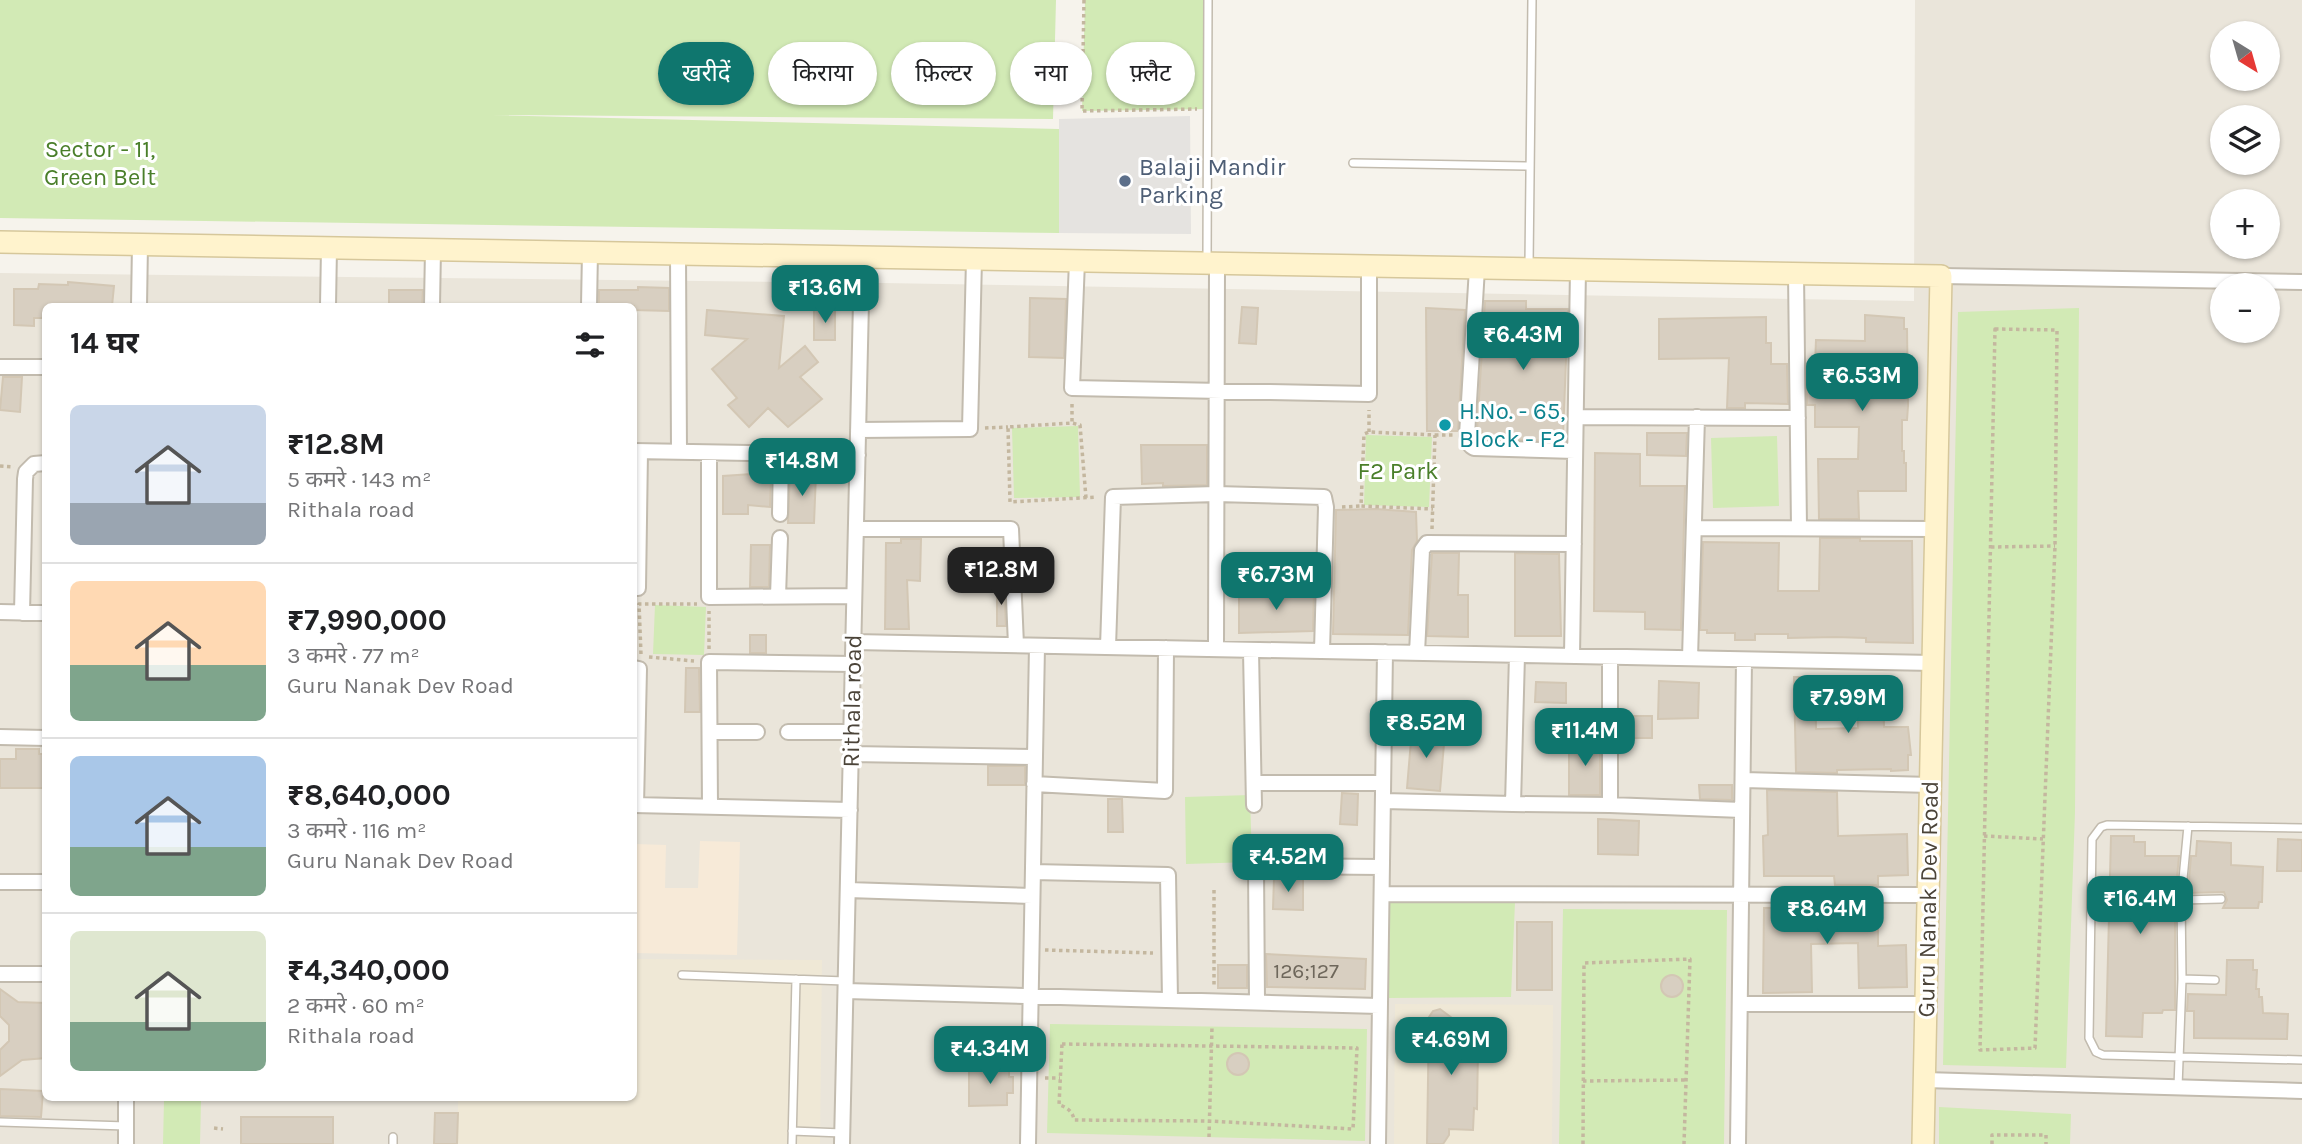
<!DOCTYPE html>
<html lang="hi">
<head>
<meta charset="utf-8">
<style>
  :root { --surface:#fff; --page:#f2f2f2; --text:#202124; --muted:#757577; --line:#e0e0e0; --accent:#0f766e }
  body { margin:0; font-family:Karla,"Noto Sans Devanagari",sans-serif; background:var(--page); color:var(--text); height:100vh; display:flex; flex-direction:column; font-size:26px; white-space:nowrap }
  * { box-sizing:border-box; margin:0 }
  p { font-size:23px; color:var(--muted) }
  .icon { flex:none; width:38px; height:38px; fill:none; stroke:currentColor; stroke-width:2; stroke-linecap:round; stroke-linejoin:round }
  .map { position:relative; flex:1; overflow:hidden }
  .panel { position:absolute; left:42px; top:303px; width:595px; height:798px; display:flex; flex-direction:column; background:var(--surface); border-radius:10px; box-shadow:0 2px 5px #0004 }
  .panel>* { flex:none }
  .top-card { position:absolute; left:658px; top:42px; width:665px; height:63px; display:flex; gap:14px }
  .needle { width:46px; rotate:143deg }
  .buttons { position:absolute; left:2210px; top:21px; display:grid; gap:14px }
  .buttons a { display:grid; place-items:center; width:70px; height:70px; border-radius:50%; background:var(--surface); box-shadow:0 2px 5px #0004; font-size:35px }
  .price { position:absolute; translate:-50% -60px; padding:0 16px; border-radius:14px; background:var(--accent); color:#fff; font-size:23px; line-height:46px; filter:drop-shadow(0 2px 4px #0008) }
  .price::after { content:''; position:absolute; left:50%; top:42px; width:21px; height:16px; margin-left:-10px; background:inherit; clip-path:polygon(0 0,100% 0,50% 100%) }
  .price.on { background:#222; color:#fff }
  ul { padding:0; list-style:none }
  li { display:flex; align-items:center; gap:21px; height:175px; padding:0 28px }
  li+li { border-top:2px solid var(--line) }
  li span { display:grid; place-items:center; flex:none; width:196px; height:140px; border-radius:10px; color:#555 }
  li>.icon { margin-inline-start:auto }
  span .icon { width:84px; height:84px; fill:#fffc; stroke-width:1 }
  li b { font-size:30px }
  h2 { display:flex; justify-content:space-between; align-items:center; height:84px; padding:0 28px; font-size:30px }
  .tag { padding:0 24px; border-radius:32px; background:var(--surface); box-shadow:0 2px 5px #0004; font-size:24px; line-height:63px }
  .tag.on { background:var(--accent); color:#fff }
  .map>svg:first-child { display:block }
</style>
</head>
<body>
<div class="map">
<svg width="2302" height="1144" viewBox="0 0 2302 1144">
  <rect width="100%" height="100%" fill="#f6f3ec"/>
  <!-- residential -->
  <path fill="#eae5da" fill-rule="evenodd" d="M1915,0H2302V1144H0V273L883,283L1914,301ZM2222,33H2268V79H2222ZM2222,117H2268V163H2222ZM2222,201H2268V247H2222ZM2222,285H2268V331H2222ZM46,306H634V1097H46Z"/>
  <!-- commercial -->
  <path fill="#f7ead8" d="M700,841L740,842L737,955L634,953V844L666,845L665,888H698Z"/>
  <!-- education -->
  <path fill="#efe8d6" d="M634,959L822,960L820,1144H458V1097H634Z
    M1395,1004L1553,1005L1552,1144H1394Z"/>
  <!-- green -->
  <path fill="#d2eab5" d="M0,0H1056L1053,119L491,115L1059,129V233L0,218Z
    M1085,0H1208V109L1082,111Z
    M2079,308L2075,812L2066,1068L1943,1065L1958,312Z
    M1078,426L1080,497L1014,498L1012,428Z
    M1366,435L1432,437L1429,507L1364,505Z
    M1777,436L1779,506L1713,508L1711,438Z
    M655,605L706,607L704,655L653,654Z
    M1250,795L1252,862L1186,864L1185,797Z
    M1386,901L1515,902L1511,997L1389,998Z
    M1563,909L1727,910L1724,1144H1559Z
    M1050,1024L1367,1029L1365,1141L1047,1133Z
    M164,1100L201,1101L200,1144H163Z
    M1939,1107L2071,1114L2070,1144H1939Z"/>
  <!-- parking -->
  <path fill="#e5e3e0" d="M1190,116L1191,234L1059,233V119Z"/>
  <!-- building -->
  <path fill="#d8cfc1" stroke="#d3c7b4" stroke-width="2" d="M68,282L114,286L112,306H46V318H34V326L14,325V289H38L39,284L68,285Z
    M638,287L669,288V311L634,310V306H599V290H638Z
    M389,290H423L422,306H389Z
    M1030,298L1066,299L1064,358L1029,357Z
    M1485,301H1526V309H1568L1563,436H1558V441L1482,439V431H1477Z
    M1242,307L1258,308L1256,344L1239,343Z
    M1426,308L1465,310L1458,431H1427Z
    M707,310L784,316L779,368L805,346L818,362L800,377L822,399L788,427L768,408L749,427L728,405L737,398L712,369L747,339L705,335Z
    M814,310H835V340H814Z
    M1865,315L1904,318V329H1907L1908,406L1907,420H1902V451H1904V463H1906V491H1858L1859,519H1819L1818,459H1858L1859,427H1815V405H1807V364L1815,365L1816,340L1865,341Z
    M1766,317V343H1771V364H1787L1788,404L1745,403V408H1727L1729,358L1659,359V319Z
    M3,377H22L20,412L0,410Z
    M1647,433H1687L1686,456L1647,455Z
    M1141,445H1207V485L1163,486V483L1142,484Z
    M1595,453L1640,454V486H1685L1681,630L1645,629V612L1594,611Z
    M752,474L771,476L770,507L748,505V514H723V476Z
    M790,474H816L814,523H788Z
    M1376,509L1416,512L1417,541L1412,550L1408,635L1333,634L1336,510Z
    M1820,538H1860V541H1912L1913,643L1866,642V638L1836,637L1788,638V634H1755V640H1735V633H1707V630H1700L1703,542L1779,543L1778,591H1819Z
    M901,539H921L920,581L907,580L909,629H885L886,543H901Z
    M751,545H770L769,587H750Z
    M1432,553H1459L1458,595H1468V637L1427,636Z
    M1515,553L1559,554L1561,636H1515Z
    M997,586H1004L1006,626H997Z
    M1314,592L1313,631L1239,633V593Z
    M750,635H766V653H750Z
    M686,668H699L700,712H685Z
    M1794,677H1815L1816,729L1858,728V682L1883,681L1884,727H1908L1911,755H1908V770L1891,771V769L1837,770V773L1796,772Z
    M1659,681L1699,683L1698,718L1658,719Z
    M1536,682L1566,683V703L1535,702Z
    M1620,716H1652V738H1620Z
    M1412,729L1445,732L1440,791L1407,788Z
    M1569,742H1600V795H1569Z
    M16,749H39V754H46V788H0V759H16Z
    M988,766H1025V785H988Z
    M1699,785H1732V800L1700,799Z
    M1767,790L1837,792L1838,836L1907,834L1908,875L1878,876V885H1835L1834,876H1764L1763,836L1768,835Z
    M1342,793L1358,794L1357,825L1340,824Z
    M1108,799H1122L1123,832H1108Z
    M1598,819L1639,821L1638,855L1598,854Z
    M2111,836H2134V842H2145V856H2179L2175,899V1010H2163L2162,1013H2143L2142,1037L2106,1036Z
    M2278,839L2302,840V871H2277Z
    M2197,841L2231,843V865L2263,867L2262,902H2259L2258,908H2223L2227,900L2224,892L2188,893L2191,856H2196Z
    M1274,878H1303V910L1273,909Z
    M1835,904L1878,905V946L1906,945L1907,987L1859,988L1858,943L1811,944L1812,992L1763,993L1764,908L1835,907Z
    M1517,922H1552V990H1517Z
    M1266,954L1366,959L1365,989L1267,987Z
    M2227,960H2253V970H2257L2256,989H2259V997H2262L2263,1013L2288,1014L2287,1039L2194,1038V1011H2187L2188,994L2226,995Z
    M1218,965H1247V988H1218Z
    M1661 986a11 11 0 1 1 22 0a11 11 0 1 1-22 0Z
    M0,989L18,1002L46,1003V1058L22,1060L0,1076V1050L9,1041V1025L0,1016Z
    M1440,1009L1452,1018V1024L1475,1025V1048L1478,1049L1477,1109L1474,1108L1473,1130L1449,1129V1135L1443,1144H1427L1429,1017L1433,1011Z
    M1227 1064a11 11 0 1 1 22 0a11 11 0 1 1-22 0Z
    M969,1067H1009V1077H1013V1093H1007V1105L969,1106Z
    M0,1089L43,1091L41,1117L0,1116Z
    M435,1113H458L457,1144H434Z
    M241,1117H333V1144H241Z"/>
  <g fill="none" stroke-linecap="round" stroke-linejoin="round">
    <!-- lane casing -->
    <g stroke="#c2bbae" stroke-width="10">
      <path id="lane" d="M1353,163L1530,166
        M1207,262L1208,0
        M1529,265L1532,0
        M2188,826L2181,900L2221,899
        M2302,828L2107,825L2101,827L2092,839L2089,1038L2096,1052L2103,1055L2302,1060
        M2181,900L2182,979
        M682,975L845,981
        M2178,1087L2182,979L2215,980
        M0,1122L126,1126
        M792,1131L842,1133
        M393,1144V1137
        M792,1144L796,979"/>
    </g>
    <!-- street casing -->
    <g stroke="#c2bbae" stroke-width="18">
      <path id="street" d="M678,254L679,452
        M1077,261L1072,388L1369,394V266
        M1477,268L1467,435L1471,446L1474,448L1575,451
        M1796,273L1799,528
        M1941,276L2302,282
        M139,306L140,244
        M328,306L329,248
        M432,306L433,249
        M589,306L590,252
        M0,367H46
        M1576,417L1798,418
        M858,430L970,429L974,259
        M634,451L858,455
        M709,453V597L854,596
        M780,514L781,454
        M1694,528L1936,529
        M856,529H1011L1016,645
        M634,588H638L640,452
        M778,596L780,538
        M0,612L46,613
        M22,613L25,479L26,472L34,464L46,463
        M854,642L1933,663
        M1108,647L1113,497L1216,494L1324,497L1326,507L1322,651
        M1216,649L1217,263
        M1251,651L1254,805
        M1417,653L1422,550L1427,543L1574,544
        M1572,656L1578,269
        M1610,657V805L1742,810
        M1690,658L1697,417
        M634,668L639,669L636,805
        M711,732H757
        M788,732H851
        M0,737L46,738
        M851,754L1033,757
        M1744,780L1931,785
        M1254,783H1383
        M1034,784L1165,791L1166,648
        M1383,801L1513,804L1517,655
        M1513,804L1610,805
        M634,805L850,810
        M710,806L709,662L853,664
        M1033,872L1168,875L1170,1000
        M0,882H46
        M848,890L1032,896
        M1382,894L1928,895
        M0,974H46
        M846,991L1379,1006
        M1257,1002L1256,866L1382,867
        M1740,1004H1926
        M1925,1080L2302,1091
        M126,1144V1097
        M842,1144L862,257
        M1028,1144L1037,646
        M1378,1144L1385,652
        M1738,1144L1744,660"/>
    </g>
    <!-- secondary casing -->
    <g stroke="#d6c79b" stroke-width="24">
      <path id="secondary" d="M0,242L1941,276L1923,1144"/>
    </g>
    <!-- path -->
    <path stroke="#c4b79f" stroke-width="3.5" stroke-dasharray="3.5 3.5" stroke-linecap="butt" d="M1084,0L1082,111L1197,109
      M1995,329L2057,330L2055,546L2035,1048L1980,1050Z
      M1072,404V423
      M985,428L1008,427
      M1369,432V410
      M1435,435H1454
      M0,466L14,467
      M1086,498L1080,425L1072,423L1008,427L1010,502L1097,497
      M1342,507L1361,506
      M1432,529L1435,435L1369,432L1364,434L1361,506L1433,509
      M1991,547L2055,546
      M709,649V611
      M641,654L639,604H697
      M649,657L694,661
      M1984,836L2043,839
      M1214,890V988
      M1045,950L1153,953
      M1062,1044L1357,1048L1353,1129L1209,1121L1074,1120C1073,1112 1067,1107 1059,1105Z
      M1045,1078H1060
      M1583,1081L1685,1080
      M284,1097V1102
      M214,1128L223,1129
      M1209,1137L1212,1027
      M1583,1144L1584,963L1690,959L1684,1144
      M1992,1144V1135H2046V1144"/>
    <!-- lane -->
    <use href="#lane" stroke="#fff" stroke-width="7"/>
    <!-- street -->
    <use href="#street" stroke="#fff" stroke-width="14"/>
    <!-- secondary -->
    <use href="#secondary" stroke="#fff3cd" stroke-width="21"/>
  </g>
  <!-- markers -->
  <circle fill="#5c6f8a" stroke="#fff" stroke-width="2.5" cx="1125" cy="181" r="7"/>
  <circle fill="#0f9aa8" stroke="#fff" stroke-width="2.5" cx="1445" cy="425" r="7"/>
  <g text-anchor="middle" stroke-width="6" stroke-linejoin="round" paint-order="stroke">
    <!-- number labels -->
    <g font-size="21" fill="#6e675b">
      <text x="1306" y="978">126;127</text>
    </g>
    <!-- park labels -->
    <g font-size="24" fill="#4a7f2a" stroke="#fff">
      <text x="100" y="157">Sector - 11,<tspan x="100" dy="28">Green Belt</tspan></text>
      <text x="1398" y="479">F2 Park</text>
    </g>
    <!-- service labels -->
    <g font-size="24" fill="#4e5e75" stroke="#fff" text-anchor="start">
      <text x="1139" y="175">Balaji Mandir<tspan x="1139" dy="28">Parking</tspan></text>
    </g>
    <!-- culture labels -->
    <g font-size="24" fill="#0d838f" stroke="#fff" text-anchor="start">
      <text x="1459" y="419">H.No. - 65,<tspan x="1459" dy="28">Block - F2</tspan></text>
    </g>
    <!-- street labels -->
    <g font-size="24" fill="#4b4439" stroke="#fff">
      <text transform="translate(852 701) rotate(-89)" y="8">Rithala road</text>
      <text transform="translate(1928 899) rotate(-89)" y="8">Guru Nanak Dev Road</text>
    </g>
  </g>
</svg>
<div class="buttons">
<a><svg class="needle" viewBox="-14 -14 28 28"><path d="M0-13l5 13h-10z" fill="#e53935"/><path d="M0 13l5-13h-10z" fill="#757577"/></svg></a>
<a><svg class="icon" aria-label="layers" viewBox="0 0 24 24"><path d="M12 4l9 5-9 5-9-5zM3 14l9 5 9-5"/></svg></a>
<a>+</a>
<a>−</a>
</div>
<b class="price" style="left:825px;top:325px">₹13.6M</b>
<b class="price" style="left:1523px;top:372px">₹6.43M</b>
<b class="price" style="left:1862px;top:413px">₹6.53M</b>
<b class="price" style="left:802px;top:498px">₹14.8M</b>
<b class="price on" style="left:1001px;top:607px">₹12.8M</b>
<b class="price" style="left:1276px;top:612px">₹6.73M</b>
<b class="price" style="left:1848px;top:735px">₹7.99M</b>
<b class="price" style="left:1426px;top:760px">₹8.52M</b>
<b class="price" style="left:1585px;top:768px">₹11.4M</b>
<b class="price" style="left:1288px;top:894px">₹4.52M</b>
<b class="price" style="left:2140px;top:936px">₹16.4M</b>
<b class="price" style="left:1827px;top:946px">₹8.64M</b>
<b class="price" style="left:1451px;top:1077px">₹4.69M</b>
<b class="price" style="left:990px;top:1086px">₹4.34M</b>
<div class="top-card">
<a class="tag on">खरीदें</a>
<a class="tag">किराया</a>
<a class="tag">फ़िल्टर</a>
<a class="tag">नया</a>
<a class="tag">फ़्लैट</a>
</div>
<section class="panel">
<h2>14 घर<svg class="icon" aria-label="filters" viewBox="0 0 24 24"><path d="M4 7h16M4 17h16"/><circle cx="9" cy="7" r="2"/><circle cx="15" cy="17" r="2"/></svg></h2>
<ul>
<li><span style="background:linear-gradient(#c9d6e8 70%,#9aa5b1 0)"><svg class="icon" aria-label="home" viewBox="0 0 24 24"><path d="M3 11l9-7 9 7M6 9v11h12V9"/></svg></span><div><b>₹12.8M</b><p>5 कमरे · 143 m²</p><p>Rithala road</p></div></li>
<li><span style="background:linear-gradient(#ffd9b3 60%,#7fa58c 0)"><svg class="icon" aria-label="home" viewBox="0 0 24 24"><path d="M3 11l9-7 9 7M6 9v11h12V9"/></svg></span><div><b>₹7,990,000</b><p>3 कमरे · 77 m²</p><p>Guru Nanak Dev Road</p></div></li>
<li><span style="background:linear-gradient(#a9c7e8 65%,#7fa58c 0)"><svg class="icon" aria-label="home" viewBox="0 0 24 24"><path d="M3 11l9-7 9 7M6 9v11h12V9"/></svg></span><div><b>₹8,640,000</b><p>3 कमरे · 116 m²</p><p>Guru Nanak Dev Road</p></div></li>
<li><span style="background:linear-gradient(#dfe7d0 65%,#7fa58c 0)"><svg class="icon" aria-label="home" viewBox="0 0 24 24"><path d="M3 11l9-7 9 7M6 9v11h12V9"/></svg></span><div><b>₹4,340,000</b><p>2 कमरे · 60 m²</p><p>Rithala road</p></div></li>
</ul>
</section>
</div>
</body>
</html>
